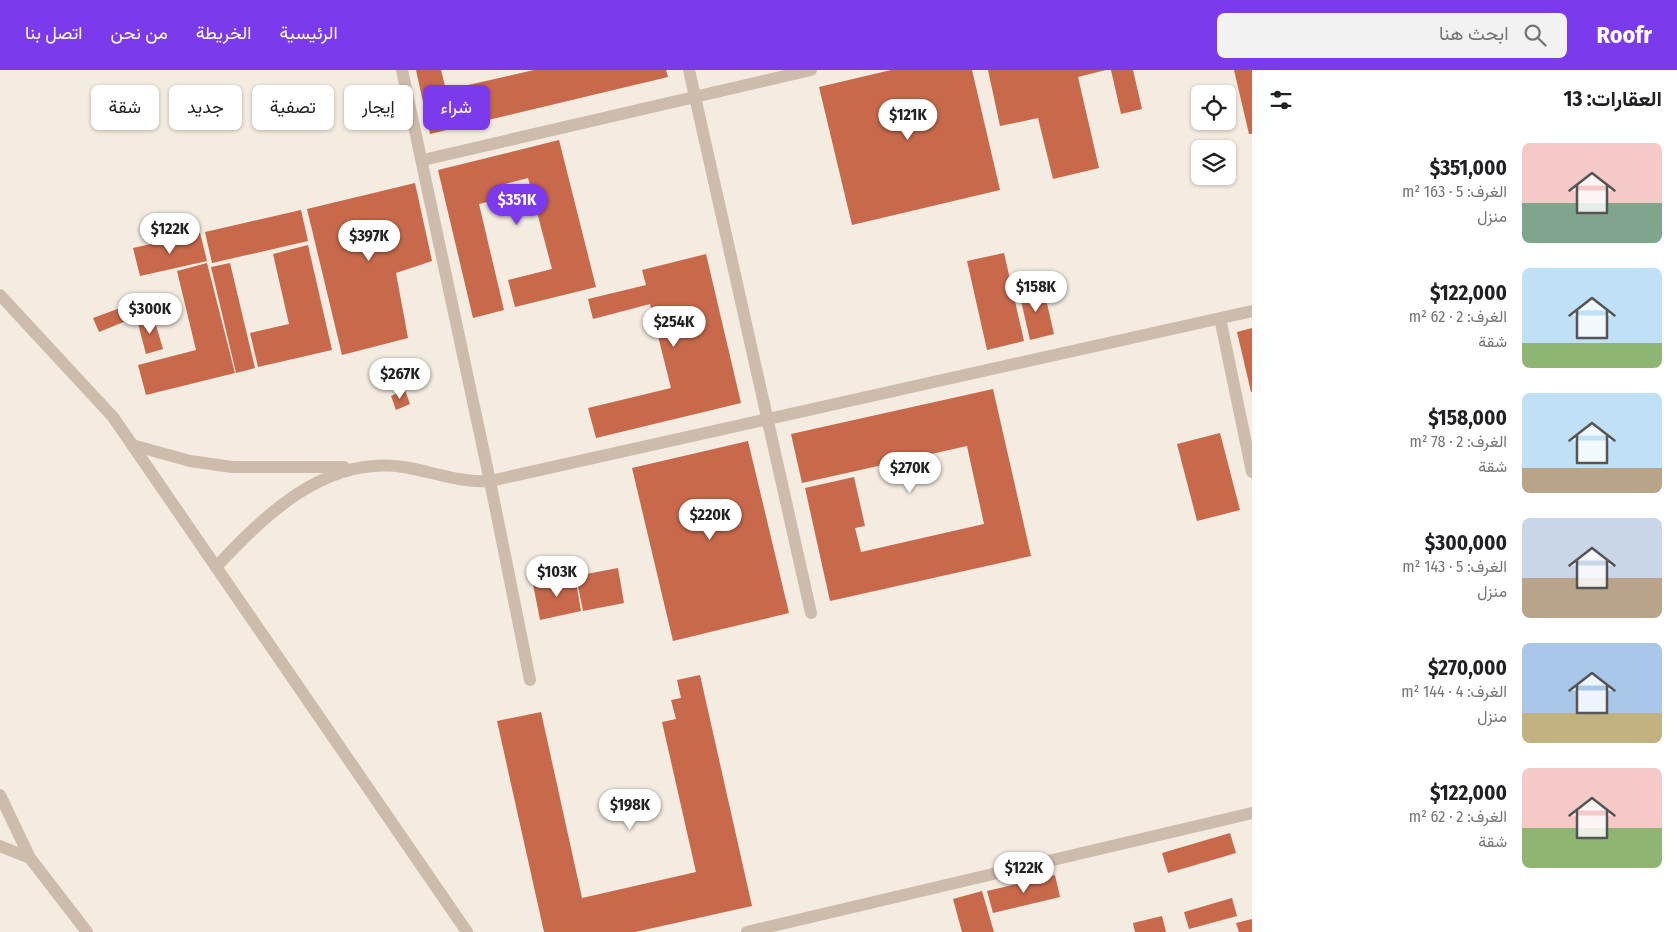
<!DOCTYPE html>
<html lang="ar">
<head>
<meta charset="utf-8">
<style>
  :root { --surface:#fff; --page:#f2f2f2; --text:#202124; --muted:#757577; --accent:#7c3aed }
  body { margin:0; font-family:"Fira Sans Condensed",Vazirmatn,sans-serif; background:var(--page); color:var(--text); direction:rtl; height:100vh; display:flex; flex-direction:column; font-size:19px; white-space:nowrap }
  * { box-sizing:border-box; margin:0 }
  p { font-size:16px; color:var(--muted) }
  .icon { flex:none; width:28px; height:28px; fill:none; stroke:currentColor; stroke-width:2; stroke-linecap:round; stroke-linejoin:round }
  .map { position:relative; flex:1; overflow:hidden; direction:ltr }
  .side { display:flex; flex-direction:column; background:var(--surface); width:425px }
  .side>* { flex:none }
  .guide { position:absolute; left:15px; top:15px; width:475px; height:45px; direction:rtl; display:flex; gap:10px }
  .fabs { position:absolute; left:1191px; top:15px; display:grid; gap:10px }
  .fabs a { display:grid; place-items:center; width:45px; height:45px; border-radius:8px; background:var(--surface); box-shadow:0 1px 4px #0004; font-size:25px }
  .price { position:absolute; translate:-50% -42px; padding:0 11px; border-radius:18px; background:#fff; color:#222; font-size:16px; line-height:32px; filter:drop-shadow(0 1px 2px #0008) }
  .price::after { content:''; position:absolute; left:50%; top:30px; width:15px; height:11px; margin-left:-8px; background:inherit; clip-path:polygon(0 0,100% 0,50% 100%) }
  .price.current { background:var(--accent); color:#fff }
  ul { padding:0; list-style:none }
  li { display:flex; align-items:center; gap:15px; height:125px; padding:0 15px }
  li span { display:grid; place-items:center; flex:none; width:140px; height:100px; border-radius:8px; color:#555 }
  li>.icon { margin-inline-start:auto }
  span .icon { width:60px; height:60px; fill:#fffc; stroke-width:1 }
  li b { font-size:21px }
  h2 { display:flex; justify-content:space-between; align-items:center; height:60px; padding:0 15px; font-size:21px }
  .chip { padding:0 18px; border-radius:8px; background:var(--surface); box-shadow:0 1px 4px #0004; font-size:18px; line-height:45px }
  .chip.current { background:var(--accent); color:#fff }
  header { display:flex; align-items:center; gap:30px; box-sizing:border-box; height:70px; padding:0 25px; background:var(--accent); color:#fff }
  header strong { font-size:24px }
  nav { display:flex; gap:28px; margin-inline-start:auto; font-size:18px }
  .search { width:350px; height:45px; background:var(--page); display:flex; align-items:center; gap:12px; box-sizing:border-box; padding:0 18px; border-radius:8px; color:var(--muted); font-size:19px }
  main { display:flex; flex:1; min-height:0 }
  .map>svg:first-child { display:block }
</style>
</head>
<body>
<header>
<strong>Roofr</strong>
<div class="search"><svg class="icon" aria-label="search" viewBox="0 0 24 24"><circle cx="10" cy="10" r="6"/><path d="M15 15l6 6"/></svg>ابحث هنا</div>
<nav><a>الرئيسية</a><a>الخريطة</a><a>من نحن</a><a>اتصل بنا</a></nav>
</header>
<main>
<section class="side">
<h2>العقارات: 13<svg class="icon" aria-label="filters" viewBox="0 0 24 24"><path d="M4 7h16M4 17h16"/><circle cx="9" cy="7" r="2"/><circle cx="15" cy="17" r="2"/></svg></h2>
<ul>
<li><span style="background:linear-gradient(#f6c9c9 60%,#7fa58c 0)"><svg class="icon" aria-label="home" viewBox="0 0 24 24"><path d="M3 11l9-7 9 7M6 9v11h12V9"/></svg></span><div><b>$351,000</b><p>الغرف: 5 · 163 m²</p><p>منزل</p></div></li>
<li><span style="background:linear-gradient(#bfe0f5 75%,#8fb573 0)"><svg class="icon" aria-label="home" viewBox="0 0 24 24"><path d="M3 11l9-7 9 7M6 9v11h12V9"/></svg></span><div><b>$122,000</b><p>الغرف: 2 · 62 m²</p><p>شقة</p></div></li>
<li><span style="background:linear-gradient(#bfe0f5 75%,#b9a48a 0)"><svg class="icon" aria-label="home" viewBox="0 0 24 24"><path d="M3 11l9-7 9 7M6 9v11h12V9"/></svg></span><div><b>$158,000</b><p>الغرف: 2 · 78 m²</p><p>شقة</p></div></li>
<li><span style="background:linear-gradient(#c9d6e8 60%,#b9a48a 0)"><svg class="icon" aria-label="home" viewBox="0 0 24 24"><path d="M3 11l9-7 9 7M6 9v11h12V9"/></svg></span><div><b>$300,000</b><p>الغرف: 5 · 143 m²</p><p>منزل</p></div></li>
<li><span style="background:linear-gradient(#a9c7e8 70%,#c2b280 0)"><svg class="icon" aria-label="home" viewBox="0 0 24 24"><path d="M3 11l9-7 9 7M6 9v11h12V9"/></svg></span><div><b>$270,000</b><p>الغرف: 4 · 144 m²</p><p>منزل</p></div></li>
<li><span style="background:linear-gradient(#f6c9c9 60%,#8fb573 0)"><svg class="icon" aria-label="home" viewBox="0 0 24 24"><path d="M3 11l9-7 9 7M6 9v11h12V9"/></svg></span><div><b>$122,000</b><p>الغرف: 2 · 62 m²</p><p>شقة</p></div></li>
</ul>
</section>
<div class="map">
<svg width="1252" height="862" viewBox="0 0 1252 862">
  <rect width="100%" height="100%" fill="#f4ebe1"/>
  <!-- building -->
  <path fill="#c8694b" d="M416,0H441L446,20L534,0H666L668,7L430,64Z
    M891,0H972L1000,120L852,155L819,17Z
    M988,0H1106L1078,7L1099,98L1053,109L1038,48L1000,56Z
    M1111,0H1133L1142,39L1121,44Z
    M1234,0H1252V64H1249Z
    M559,70L596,217L515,237L508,210L552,199L528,108L497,116L500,129L479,134L504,240L473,248L438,100Z
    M415,113L432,191L396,203L408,268L342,285L307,139Z
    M301,140L308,171L212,193L205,162Z
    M200,163L207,191L140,206L133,178Z
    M308,175L332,280L258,297L250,263L289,254L273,184Z
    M1004,183L1024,271L987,280L967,191Z
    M706,184L741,333L596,368L588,338L671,318L650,234L593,249L588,229L646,215L642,200Z
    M207,193L235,303L146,325L138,295L196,280L177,201Z
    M230,193L255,298L236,303L211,197Z
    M1043,216L1054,264L1030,270L1019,222Z
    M131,234L136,247L99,262L93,248Z
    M153,245L163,279L146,284L137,250Z
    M1252,258V322H1251L1237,262Z
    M993,319L1031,486L830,531L805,418L854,407L865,456L855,458L861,482L984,454L967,376L802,413L791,364Z
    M405,320L410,334L396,340L391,326Z
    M1220,363L1240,440L1197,451L1177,374Z
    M748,371L789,543L673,571L632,398Z
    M618,498L624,533L583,541L576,506Z
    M575,506L581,541L540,550L533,514Z
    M700,605L752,836L635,862H544L497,651L541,642L582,828L696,802L662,652L676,649L671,630L681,628L677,610Z
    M1230,763L1236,783L1168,803L1162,783Z
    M1055,805L1060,827L993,843L987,821Z
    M982,821L994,862H962L953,829Z
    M1232,828L1237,846L1189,859L1184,842Z
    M1162,846L1166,862H1135L1133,853Z
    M1252,849V862H1239L1236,853Z"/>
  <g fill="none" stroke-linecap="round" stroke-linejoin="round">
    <!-- minor -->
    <path stroke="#cdbbac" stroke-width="12" d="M402,0L490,411L530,610
      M689,0L811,543
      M423,90L811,0
      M1220,248L1252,402
      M132,375L190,391L232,397H344
      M216,497C265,445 325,385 404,397C433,402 460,413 490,411L1252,241
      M0,725L30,788L87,862
      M0,776L30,788
      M747,862L1252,743"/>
    <!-- tertiary -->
    <path stroke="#cdbbac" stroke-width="12" d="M0,225L113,347L467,862"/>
  </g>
</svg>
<div class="fabs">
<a><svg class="icon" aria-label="locate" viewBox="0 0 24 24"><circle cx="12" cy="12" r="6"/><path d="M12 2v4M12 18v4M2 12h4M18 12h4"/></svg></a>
<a><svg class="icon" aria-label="layers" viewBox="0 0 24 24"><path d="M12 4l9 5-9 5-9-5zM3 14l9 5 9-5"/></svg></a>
</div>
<b class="price" style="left:908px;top:71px">$121K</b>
<b class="price current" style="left:517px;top:156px">$351K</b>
<b class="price" style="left:170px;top:185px">$122K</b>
<b class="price" style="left:369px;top:192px">$397K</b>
<b class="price" style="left:1036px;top:243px">$158K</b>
<b class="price" style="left:150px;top:265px">$300K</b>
<b class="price" style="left:674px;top:278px">$254K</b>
<b class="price" style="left:400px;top:330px">$267K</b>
<b class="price" style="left:910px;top:424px">$270K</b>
<b class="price" style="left:710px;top:471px">$220K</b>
<b class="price" style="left:557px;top:528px">$103K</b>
<b class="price" style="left:630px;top:761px">$198K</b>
<b class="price" style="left:1024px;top:824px">$122K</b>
<div class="guide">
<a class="chip current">شراء</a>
<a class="chip">إيجار</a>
<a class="chip">تصفية</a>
<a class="chip">جديد</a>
<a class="chip">شقة</a>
</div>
</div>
</main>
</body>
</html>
